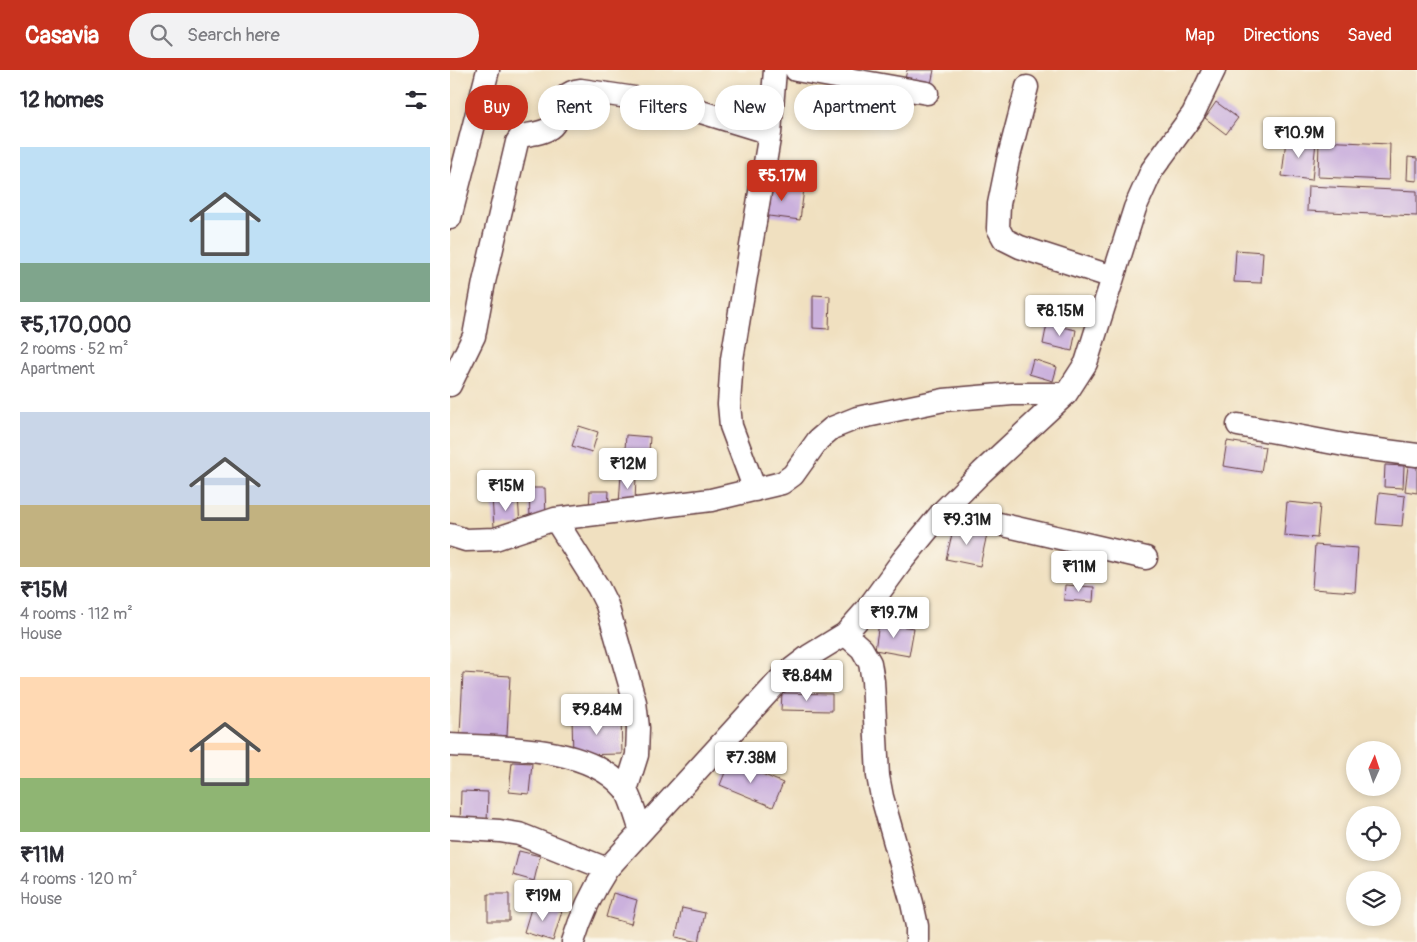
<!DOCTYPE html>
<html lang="en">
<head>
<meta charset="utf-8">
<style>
  :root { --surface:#fff; --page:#f2f2f3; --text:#2b2b33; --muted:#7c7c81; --accent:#c8321e }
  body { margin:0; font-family:Pangolin,sans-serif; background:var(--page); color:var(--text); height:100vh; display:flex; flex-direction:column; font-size:19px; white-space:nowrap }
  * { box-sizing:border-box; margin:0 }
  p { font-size:16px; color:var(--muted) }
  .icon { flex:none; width:28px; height:28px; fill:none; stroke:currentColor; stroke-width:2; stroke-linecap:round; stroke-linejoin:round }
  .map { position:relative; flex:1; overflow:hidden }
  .details { display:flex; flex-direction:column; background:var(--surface); width:450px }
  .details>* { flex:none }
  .guide { position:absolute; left:15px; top:15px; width:475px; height:45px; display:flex; gap:10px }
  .needle { width:32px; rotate:3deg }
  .buttons { position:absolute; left:896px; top:671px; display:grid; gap:10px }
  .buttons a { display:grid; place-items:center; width:55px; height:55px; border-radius:50%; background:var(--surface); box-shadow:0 2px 8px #0003; font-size:25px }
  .price { position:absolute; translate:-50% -42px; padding:0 11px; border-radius:5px; background:#fff; color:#222; font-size:16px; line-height:32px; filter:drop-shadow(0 1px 2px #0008) }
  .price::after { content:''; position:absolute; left:50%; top:30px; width:15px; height:11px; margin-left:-8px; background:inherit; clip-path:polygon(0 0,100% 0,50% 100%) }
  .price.current { background:var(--accent); color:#fff }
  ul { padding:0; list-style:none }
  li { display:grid; align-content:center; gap:10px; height:265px; padding:0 20px }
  li span { display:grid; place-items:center; height:155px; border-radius:0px; color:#555 }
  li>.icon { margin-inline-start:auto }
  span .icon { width:90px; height:90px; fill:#fffc; stroke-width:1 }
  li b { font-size:21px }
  h2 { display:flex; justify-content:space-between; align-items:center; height:60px; padding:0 20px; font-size:21px }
  .tag { padding:0 18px; border-radius:22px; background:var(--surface); box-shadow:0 2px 8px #0003; font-size:18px; line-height:45px }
  .tag.current { background:var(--accent); color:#fff }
  header { display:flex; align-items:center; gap:30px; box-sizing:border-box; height:70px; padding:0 25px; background:var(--accent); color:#fff }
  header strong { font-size:24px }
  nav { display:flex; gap:28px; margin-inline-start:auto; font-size:18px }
  .search { width:350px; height:45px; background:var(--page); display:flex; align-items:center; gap:12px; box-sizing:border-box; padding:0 18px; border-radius:28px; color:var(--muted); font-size:19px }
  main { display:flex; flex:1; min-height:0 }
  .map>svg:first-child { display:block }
</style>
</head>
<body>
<header>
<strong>Casavia</strong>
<div class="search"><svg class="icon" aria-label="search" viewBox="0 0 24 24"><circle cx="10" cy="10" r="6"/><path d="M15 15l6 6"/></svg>Search here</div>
<nav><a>Map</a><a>Directions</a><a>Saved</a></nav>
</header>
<main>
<section class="details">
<h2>12 homes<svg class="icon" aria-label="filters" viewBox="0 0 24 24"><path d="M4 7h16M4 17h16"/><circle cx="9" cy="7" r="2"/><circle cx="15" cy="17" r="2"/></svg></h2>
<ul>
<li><span style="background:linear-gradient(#bfe0f5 75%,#7fa58c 0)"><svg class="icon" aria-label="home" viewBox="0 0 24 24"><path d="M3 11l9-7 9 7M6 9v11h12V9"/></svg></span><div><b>₹5,170,000</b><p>2 rooms · 52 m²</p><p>Apartment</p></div></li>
<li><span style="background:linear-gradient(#c9d6e8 60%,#c2b280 0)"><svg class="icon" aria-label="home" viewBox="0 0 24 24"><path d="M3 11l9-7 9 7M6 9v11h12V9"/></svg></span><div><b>₹15M</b><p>4 rooms · 112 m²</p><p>House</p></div></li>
<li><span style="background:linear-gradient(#ffd9b3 65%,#8fb573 0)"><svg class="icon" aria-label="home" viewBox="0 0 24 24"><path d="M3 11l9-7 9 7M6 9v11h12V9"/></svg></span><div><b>₹11M</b><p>4 rooms · 120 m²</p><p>House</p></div></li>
</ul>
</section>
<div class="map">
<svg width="967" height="872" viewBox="0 0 967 872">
  <rect width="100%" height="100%" fill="#fbf7ec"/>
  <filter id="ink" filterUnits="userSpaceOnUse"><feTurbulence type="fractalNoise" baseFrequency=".02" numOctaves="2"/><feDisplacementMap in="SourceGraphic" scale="10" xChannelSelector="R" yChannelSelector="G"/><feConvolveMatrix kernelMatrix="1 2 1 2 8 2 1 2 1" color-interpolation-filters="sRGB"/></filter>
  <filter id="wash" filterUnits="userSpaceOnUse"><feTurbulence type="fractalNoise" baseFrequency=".0096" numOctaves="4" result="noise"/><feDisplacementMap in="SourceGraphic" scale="20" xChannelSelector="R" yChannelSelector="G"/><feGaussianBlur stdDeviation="1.12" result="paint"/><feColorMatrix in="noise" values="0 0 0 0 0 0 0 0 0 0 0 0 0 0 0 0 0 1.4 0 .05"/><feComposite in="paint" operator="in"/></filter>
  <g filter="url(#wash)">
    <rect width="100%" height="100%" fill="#f0e0c0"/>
    <g id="blocks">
      <!-- building -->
      <path fill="#cbb1dd" d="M457,0H484L481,14L455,9Z
        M424,23H441L442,48H424Z
        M766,32L788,48L776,64L755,48Z
        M836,69L866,72L862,110L832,106Z
        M869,71L940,74L939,110L868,107Z
        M958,87L967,88V111L957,110Z
        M315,114L354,119L350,150L311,145Z
        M858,116L967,121V146L857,141Z
        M786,180L813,182L811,213L784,212Z
        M363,225L380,226L379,259L363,258Z
        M597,254L626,260L622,281L593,274Z
        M583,289L607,297L603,311L579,304Z
        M129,356L148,362L142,382L122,376Z
        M176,365L200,367L198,396L174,394Z
        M777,371L815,377L811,402L773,396Z
        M935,395L954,396L953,418L934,417Z
        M958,396L967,397V423L955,421Z
        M171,404L186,405L185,435L169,434Z
        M79,418H95L96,448L80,449Z
        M140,421H159L158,439H139Z
        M929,423L955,426L952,456L926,454Z
        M68,426L70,456L44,457L42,427Z
        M837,432L870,435L867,468L834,465Z
        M504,456L537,464L530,496L496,489Z
        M865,475L908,478L905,522L862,519Z
        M615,515L644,517L643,532L614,530Z
        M429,553L464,558L459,586L425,580Z
        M13,603L60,606L57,666L10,664Z
        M332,623L382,624V641L331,640Z
        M171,646L172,684L123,685L122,648Z
        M280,690L333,713L323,737L270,715Z
        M62,692L82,693L79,724L59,722Z
        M11,721L38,722L37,753L10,752Z
        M69,781L90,786L84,811L63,805Z
        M163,823L187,830L181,854L156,847Z
        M38,824H59V851H38Z
        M83,832L112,841L103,871L74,862Z
        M232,838L255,843L249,872L226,867Z"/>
    </g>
  </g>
  <g filter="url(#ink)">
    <use href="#blocks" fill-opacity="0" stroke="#633c41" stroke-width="1"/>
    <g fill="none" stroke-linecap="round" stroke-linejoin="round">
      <!-- street casing -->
      <g stroke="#633c41" stroke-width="25">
        <path id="street" d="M346,0L477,23
          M577,17L558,90L549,134L548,158L554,169L570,177L663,207
          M0,148L38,0
          M0,315L24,266L34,212L67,72L71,66C81,64 98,63 104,54C116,39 106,23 131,20L225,34L320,63
          M788,355L905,377L967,385
          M305,420L281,356L279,334L282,289L320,63L325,0
          M493,441L696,488
          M105,449L148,517L157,535L185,632L188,658L187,685L176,720
          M0,465L16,470L45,469L105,449L261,430L332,413L343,405L368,370L382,358L407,348L494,330L562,324H616
          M395,564L412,579L420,593L423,611L428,706L432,727L462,833L467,856V872
          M0,675C53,678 137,675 174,718C181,726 187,751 191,761
          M0,758L50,761L69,764L157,799
          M123,872C131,846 142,822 157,799L334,605L359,586L395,564L417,539L452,491L493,441L532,402L616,324L636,293L685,138L702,100L743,44L764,0"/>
      </g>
      <!-- street -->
      <use href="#street" stroke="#fff" stroke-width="22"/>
    </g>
  </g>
</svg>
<div class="buttons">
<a><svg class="needle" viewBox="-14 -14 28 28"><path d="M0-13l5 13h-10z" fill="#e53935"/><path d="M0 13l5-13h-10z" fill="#7c7c81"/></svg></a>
<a><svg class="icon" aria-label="locate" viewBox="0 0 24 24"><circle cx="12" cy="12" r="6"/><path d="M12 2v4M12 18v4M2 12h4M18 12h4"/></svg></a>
<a><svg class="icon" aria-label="layers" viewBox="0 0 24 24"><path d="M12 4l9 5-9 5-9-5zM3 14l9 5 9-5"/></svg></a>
</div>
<b class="price" style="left:849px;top:89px">₹10.9M</b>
<b class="price current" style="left:332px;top:132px">₹5.17M</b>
<b class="price" style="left:610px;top:267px">₹8.15M</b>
<b class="price" style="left:178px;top:420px">₹12M</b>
<b class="price" style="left:56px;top:442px">₹15M</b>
<b class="price" style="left:517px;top:476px">₹9.31M</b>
<b class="price" style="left:629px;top:523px">₹11M</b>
<b class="price" style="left:444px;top:569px">₹19.7M</b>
<b class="price" style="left:357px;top:632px">₹8.84M</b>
<b class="price" style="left:147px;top:666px">₹9.84M</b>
<b class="price" style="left:301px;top:714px">₹7.38M</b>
<b class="price" style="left:93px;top:852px">₹19M</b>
<div class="guide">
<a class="tag current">Buy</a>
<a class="tag">Rent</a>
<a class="tag">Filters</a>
<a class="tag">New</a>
<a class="tag">Apartment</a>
</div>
</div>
</main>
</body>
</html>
